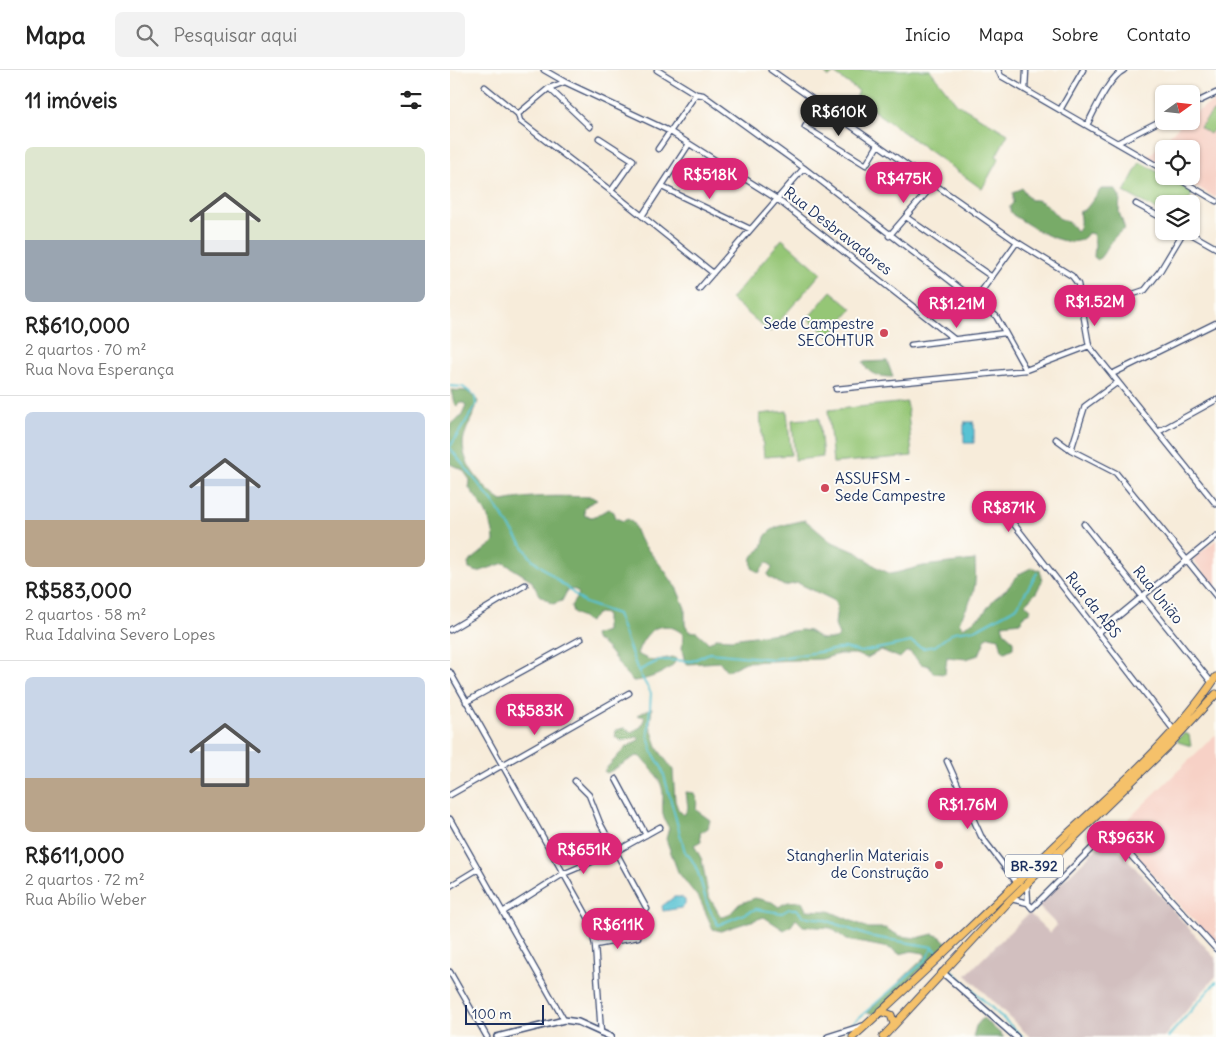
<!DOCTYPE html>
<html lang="pt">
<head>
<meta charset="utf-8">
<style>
  :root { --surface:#fff; --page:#f2f2f2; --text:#222; --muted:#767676; --line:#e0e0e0; --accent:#db2777 }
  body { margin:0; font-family:Delius,sans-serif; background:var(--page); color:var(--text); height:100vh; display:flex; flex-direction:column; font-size:19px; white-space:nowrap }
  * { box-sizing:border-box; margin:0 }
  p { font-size:16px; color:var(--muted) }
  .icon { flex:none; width:28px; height:28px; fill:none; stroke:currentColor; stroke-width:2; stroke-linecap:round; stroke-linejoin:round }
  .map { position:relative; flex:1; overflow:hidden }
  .side { display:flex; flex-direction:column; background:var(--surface); width:450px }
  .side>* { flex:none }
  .needle { width:32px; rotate:75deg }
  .controls { position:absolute; left:705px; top:15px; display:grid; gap:10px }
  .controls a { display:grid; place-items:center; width:45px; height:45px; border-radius:8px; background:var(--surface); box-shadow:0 1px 4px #0004; font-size:25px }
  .scale { position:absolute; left:15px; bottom:12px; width:79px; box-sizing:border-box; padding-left:5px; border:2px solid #1b2f5e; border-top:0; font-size:14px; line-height:18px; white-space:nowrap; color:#1b2f5e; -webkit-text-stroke:4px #fdfcf7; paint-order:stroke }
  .price { position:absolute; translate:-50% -42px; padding:0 11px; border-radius:18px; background:var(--accent); color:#fff; font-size:16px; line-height:32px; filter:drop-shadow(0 1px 2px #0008) }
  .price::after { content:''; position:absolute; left:50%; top:30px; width:15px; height:11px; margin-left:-8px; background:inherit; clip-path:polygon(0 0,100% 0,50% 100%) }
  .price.selected { background:#222; color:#fff }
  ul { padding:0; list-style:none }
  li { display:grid; align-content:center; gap:10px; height:265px; padding:0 25px }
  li+li { border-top:1px solid var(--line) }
  li span { display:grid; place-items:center; height:155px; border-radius:8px; color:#555 }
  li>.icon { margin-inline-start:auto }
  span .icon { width:90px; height:90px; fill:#fffc; stroke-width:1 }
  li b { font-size:21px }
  h2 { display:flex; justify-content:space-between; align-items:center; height:60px; padding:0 25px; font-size:21px }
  header { display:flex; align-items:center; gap:30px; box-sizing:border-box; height:70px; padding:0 25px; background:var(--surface); border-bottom:1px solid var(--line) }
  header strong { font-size:24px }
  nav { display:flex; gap:28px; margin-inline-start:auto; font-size:18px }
  .search { width:350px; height:45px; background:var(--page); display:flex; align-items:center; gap:12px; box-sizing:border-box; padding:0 18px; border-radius:8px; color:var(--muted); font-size:19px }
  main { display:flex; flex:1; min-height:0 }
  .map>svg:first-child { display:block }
</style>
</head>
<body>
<header>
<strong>Mapa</strong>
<div class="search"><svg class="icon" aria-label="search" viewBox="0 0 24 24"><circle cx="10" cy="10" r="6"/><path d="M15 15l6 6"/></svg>Pesquisar aqui</div>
<nav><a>Início</a><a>Mapa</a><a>Sobre</a><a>Contato</a></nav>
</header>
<main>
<section class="side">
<h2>11 imóveis<svg class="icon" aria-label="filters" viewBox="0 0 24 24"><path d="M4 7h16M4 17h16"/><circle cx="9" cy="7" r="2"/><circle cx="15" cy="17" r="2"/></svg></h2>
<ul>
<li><span style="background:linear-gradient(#dfe7d0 60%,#9aa5b1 0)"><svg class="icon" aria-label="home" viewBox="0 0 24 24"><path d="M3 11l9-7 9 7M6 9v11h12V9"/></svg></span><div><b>R$610,000</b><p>2 quartos · 70 m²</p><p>Rua Nova Esperança</p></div></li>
<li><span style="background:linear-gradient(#c9d6e8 70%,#b9a48a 0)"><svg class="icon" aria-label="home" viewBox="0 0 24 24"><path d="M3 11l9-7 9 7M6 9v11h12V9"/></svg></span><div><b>R$583,000</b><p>2 quartos · 58 m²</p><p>Rua Idalvina Severo Lopes</p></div></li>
<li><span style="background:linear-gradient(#c9d6e8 65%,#b9a48a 0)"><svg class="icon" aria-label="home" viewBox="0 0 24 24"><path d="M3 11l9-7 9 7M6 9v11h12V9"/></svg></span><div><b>R$611,000</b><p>2 quartos · 72 m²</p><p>Rua Abílio Weber</p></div></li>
</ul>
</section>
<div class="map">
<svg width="766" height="967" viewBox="0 0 766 967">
  <rect width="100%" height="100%" fill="#fdfcf7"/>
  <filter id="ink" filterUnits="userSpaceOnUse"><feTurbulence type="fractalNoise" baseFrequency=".02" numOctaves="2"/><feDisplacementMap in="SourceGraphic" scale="10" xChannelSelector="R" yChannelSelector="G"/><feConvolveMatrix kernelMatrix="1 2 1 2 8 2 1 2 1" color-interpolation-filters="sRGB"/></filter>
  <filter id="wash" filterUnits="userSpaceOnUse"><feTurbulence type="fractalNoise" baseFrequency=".0096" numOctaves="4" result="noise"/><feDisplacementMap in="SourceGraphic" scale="20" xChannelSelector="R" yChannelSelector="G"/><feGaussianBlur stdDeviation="1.12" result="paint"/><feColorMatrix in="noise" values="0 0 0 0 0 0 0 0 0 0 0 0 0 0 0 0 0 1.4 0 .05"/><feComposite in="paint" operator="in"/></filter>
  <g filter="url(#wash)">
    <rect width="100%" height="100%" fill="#f7ecda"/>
    <!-- built -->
    <path fill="#f7d1c6" d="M766,30V128L728,106H741V79H714V98L697,88L734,51H741V45Z
      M766,470V519L743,489Z
      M765,665L766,666V875L665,762Z"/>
    <!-- industrial -->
    <path fill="#d2bfbf" d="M658,767L766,889V906L714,967H580L516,905L579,843L600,863L607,855L588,836Z"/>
    <!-- green -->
    <path fill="#95c676" stroke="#587a6a" d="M371,0H480L507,34L558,64L546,86L549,88L532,119L406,28L409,21L384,3L379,7Z
      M763,41L766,44V56L760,64L750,57Z
      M690,92L743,122L737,134H714V144L674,122Z
      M332,169L371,203L320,262L281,229Z
      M381,221L402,239L379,267L358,248Z
      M457,332L462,386L383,393L378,340Z
      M337,341L341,385L314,387L310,344Z
      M369,348L373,387L345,390L342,350Z
      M735,663L739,665L741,676L728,672L727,669Z"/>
    <!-- forest -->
    <path fill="#78ab67" stroke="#4a6d62" d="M572,118L580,130C593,128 599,138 607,146C613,153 618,148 626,161C632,156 630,149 629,142L636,139L651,119H665L670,127L669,142L675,159C662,165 658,180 648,190L644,187L645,174L643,164L638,163C624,187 579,155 563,145L560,141V136L563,133V123Z
      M437,291L443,307C430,307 418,305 413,292Z
      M1,320L17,321L28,331C25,344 17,355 14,367C8,391 34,420 52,431C82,425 112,426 142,427L147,430L137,435L134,440L135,446L143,447L159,439L164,442L166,448L173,451L178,449L183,453L190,470L215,501L227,519L235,538V554L239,561L247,562L259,573L266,568L281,569L351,560L359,561L371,569H386L389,566L385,555L387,536L383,530L348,513L334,516L319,507L317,505L322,498L320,494L316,493L309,503L302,498C300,484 303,486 311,479C313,476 314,470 315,467C321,456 339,454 351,451L355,450L380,471L408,483L428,498L441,504L473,496L525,490C527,521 523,526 509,552L513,558L532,545L544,529L556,520L569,504L581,498L590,500L592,511L586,523L575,534L581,539L579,543L575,544L571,552L552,554L554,562L563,570V578L555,582L552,580L549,568L539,566L536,568L529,585L516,589L497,587L495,604L483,603L479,596L471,594L460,582H456L450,588L431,580L417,588L405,584H389L372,589L296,592L277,601L270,592L238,594L235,592L232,580L233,564C211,546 194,562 187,584L202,591L223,587L226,589C224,601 194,611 183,611C168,598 163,579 145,569L144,565L156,561V544L148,543L139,552L123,542L121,536L129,524L126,520L118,519L112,531L103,534L89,525L81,510L54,493L28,502L19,499L18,493L44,472C44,453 31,433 19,418L20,410L13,400L0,394V354L11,347L16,336L14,333H10L7,336L4,333Z
      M202,638L200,655L208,679L223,700L225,731L228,739L234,745L238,738L236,722L244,723L247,731L246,740L260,750L258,758L250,763L251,771L244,775L252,790L258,825L271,847L279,845L289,834L305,828L322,832L329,837C336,831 342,831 352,832L356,840L379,841L418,858H435L450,866L467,868L483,864L491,867L497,873L425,944L417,943L473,889L476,886L474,883L462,881L450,884L439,878L397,870L381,858L353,856L346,849L341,856L334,860L314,847L271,861L263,859L250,830L228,802L216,769L219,758C210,744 213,739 213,724C212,708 200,697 191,687L186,686L161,701L157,703L154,701L176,677L190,669L187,667L172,671L165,667L166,660L174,658L181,662L191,657L195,647L187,645Z
      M533,948L554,967H523L526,956Z"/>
    <!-- water -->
    <path fill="#58c2d3" stroke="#3a7898" d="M514,352H524L521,354H524V373H514V354H517Z
      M224,827H231L235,830V835L231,838L213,841L212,836Z"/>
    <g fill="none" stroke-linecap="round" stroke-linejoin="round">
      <!-- stream -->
      <path stroke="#58c2d3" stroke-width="2" d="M0,316L13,317L25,326L26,335L0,377
        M0,378L45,435L81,488L135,533L167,544L188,601L201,623L198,666L203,683L212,698L235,782C249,794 251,816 257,833C260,841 264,848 268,855L306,839L332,843L339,839H347L352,846L373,849L418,866L483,877L489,884
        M188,601L210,590L242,591L259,583L323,589L395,578L411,582L461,572L473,578L485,576L504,562L527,559L567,537L587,503
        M500,899L573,967
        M397,960V958L475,891L483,877
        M718,967L766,912"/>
    </g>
  </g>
  <g filter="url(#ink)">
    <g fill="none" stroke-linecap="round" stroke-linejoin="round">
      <!-- minor casing -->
      <g stroke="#3c4b71" stroke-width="7">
        <path id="minor" d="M94,0L115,12
          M207,0L246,24L253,25L354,98L546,246L576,300
          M321,0L567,172L622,206L628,214L639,276L766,434
          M548,0L551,6L714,100
          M35,17L68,44L70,51L161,121L263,203
          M99,18L140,57
          M575,20L576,0
          M369,35L355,57L416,95L428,75
          M741,35L766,23
          M610,40L633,0
          M68,44L99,18L115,12L219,61L327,129L504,269
          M637,55C645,40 659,7 674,0
          M149,68L183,90L161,121
          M667,73L714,49
          M208,79L246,24
          M724,106L766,131
          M212,117L300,159
          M686,134L714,149
          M192,146L239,74
          M456,147L542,207
          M736,161L766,178
          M439,166L484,114
          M249,219L354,98
          M525,230L567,172
          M633,241L695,220L710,201L734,161
          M461,275L555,263
          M662,304L766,253
          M386,319L576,300L639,276
          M708,362L766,330
          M606,369L621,380L666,403L766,526
          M621,380L635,336L668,312
          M543,427L723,659
          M634,454L762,613
          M0,560L75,515
          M649,562L766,466
          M0,602L139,849L145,875L151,963
          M16,632L131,569
          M497,691L531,766L567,813
          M166,709L196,765
          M125,711L139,725L150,753L197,839
          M0,725L179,623
          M0,749L114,950
          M577,815L578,833
          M0,816L28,799
          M561,829L578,833L582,838L656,764H661L766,879
          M53,842L113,804L165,782L210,757
          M145,875L188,867
          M0,902L37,967"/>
      </g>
      <!-- tertiary casing -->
      <g stroke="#3c4b71" stroke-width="8">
        <path id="tertiary" d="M492,902L566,967
          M47,967L114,950L128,952L161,967
          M378,967L413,956"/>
      </g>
      <!-- trunk casing -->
      <g stroke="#3c4b71" stroke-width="9">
        <path id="trunk" d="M430,941L441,945L444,954
          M403,967C474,903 543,836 612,769C664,721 727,666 766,607
          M433,967L561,829L719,675L766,624"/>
      </g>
      <!-- minor -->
      <use href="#minor" stroke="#fff" stroke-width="4.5"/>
      <!-- tertiary -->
      <use href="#tertiary" stroke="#fff" stroke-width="5"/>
      <!-- trunk -->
      <use href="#trunk" stroke="#f5c16b" stroke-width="7"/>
    </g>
  </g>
  <!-- markers -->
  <g fill="#d1495b" stroke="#fdfcf7" stroke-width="2">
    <circle cx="434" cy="263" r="5"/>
    <circle cx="375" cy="418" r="5"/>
    <circle cx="489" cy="795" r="5"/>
  </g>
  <g text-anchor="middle" stroke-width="4" stroke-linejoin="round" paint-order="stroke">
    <!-- shield labels -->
    <rect fill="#fdfcf7" stroke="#5f6c8c" stroke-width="1" x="555" y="784.5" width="58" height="23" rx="4"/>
    <g font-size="14" font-weight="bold" fill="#1b2f5e">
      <text x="584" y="801">BR-392</text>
    </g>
    <!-- street labels -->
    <g font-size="15" fill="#1b2f5e" stroke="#fdfcf7">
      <text transform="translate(388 161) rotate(38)" y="5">Rua Desbravadores</text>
      <text transform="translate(708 525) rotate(51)" y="5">Rua União</text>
      <text transform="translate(643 535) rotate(52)" y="5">Rua da ABS</text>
    </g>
    <!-- poi labels -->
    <g font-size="15" fill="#1b2f5e" stroke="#fdfcf7" text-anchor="end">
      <text x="424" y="259">Sede Campestre<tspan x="424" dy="17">SECOHTUR</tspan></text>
      <text x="385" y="414" text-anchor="start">ASSUFSM -<tspan x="385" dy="17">Sede Campestre</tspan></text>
      <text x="479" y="791">Stangherlin Materiais<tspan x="479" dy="17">de Construção</tspan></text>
    </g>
  </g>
</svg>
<div class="controls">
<a><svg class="needle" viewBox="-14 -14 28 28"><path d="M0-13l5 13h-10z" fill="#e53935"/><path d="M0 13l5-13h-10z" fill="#767676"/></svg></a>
<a><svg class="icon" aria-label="locate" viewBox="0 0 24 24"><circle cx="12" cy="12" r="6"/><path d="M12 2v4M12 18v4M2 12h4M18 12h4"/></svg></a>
<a><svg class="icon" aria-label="layers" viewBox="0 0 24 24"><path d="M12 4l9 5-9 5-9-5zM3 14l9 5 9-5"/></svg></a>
</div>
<div class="scale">100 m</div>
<b class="price selected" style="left:389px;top:67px">R$610K</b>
<b class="price" style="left:260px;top:130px">R$518K</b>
<b class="price" style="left:454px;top:134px">R$475K</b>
<b class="price" style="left:645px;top:257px">R$1.52M</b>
<b class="price" style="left:507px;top:259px">R$1.21M</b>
<b class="price" style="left:559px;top:463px">R$871K</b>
<b class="price" style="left:85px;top:666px">R$583K</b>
<b class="price" style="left:518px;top:760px">R$1.76M</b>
<b class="price" style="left:676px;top:793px">R$963K</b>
<b class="price" style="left:134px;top:805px">R$651K</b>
<b class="price" style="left:168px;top:880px">R$611K</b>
</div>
</main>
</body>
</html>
